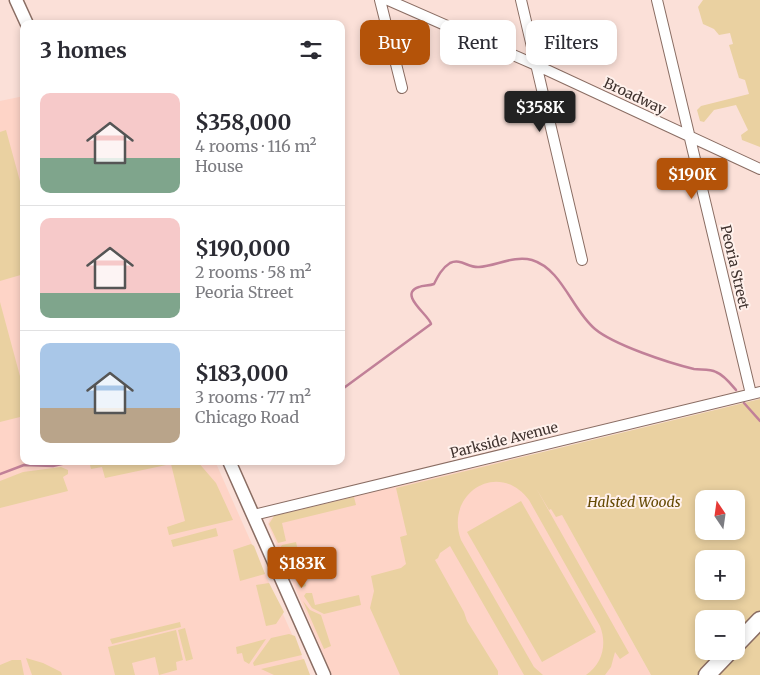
<!DOCTYPE html>
<html lang="en">
<head>
<meta charset="utf-8">
<style>
  :root { --surface:#fff; --page:#f2f2f3; --text:#2b2b33; --muted:#7c7c81; --line:#e1e1e2; --accent:#b45309 }
  body { margin:0; font-family:Merriweather,serif; background:var(--page); color:var(--text); height:100vh; display:flex; flex-direction:column; font-size:19px; white-space:nowrap }
  * { box-sizing:border-box; margin:0 }
  p { font-size:16px; color:var(--muted) }
  .icon { flex:none; width:28px; height:28px; fill:none; stroke:currentColor; stroke-width:2; stroke-linecap:round; stroke-linejoin:round }
  .map { position:relative; flex:1; overflow:hidden }
  .drawer { position:absolute; left:20px; top:20px; width:325px; height:445px; display:flex; flex-direction:column; background:var(--surface); border-radius:10px; box-shadow:0 2px 8px #0003 }
  .drawer>* { flex:none }
  .banner { position:absolute; left:360px; top:20px; width:325px; height:45px; display:flex; gap:10px }
  .needle { width:32px; rotate:347deg }
  .fabs { position:absolute; left:695px; top:490px; display:grid; gap:10px }
  .fabs a { display:grid; place-items:center; width:50px; height:50px; border-radius:10px; background:var(--surface); box-shadow:0 2px 8px #0003; font-size:25px }
  .price { position:absolute; translate:-50% -42px; padding:0 11px; border-radius:5px; background:var(--accent); color:#fff; font-size:16px; line-height:32px; filter:drop-shadow(0 1px 2px #0008) }
  .price::after { content:''; position:absolute; left:50%; top:30px; width:15px; height:11px; margin-left:-8px; background:inherit; clip-path:polygon(0 0,100% 0,50% 100%) }
  .price.current { background:#222; color:#fff }
  ul { padding:0; list-style:none }
  li { display:flex; align-items:center; gap:15px; height:125px; padding:0 20px }
  li+li { border-top:1px solid var(--line) }
  li span { display:grid; place-items:center; flex:none; width:140px; height:100px; border-radius:10px; color:#555 }
  li>.icon { margin-inline-start:auto }
  span .icon { width:60px; height:60px; fill:#fffc; stroke-width:1 }
  li b { font-size:21px }
  h2 { display:flex; justify-content:space-between; align-items:center; height:60px; padding:0 20px; font-size:21px }
  .chip { padding:0 18px; border-radius:10px; background:var(--surface); box-shadow:0 2px 8px #0003; font-size:18px; line-height:45px }
  .chip.current { background:var(--accent); color:#fff }
  .map>svg:first-child { display:block }
</style>
</head>
<body>
<div class="map">
<svg width="760" height="675" viewBox="0 0 760 675">
  <rect width="100%" height="100%" fill="#fbe0d8"/>
  <!-- built -->
  <path fill="#fed4c7" d="M24,96V461H215L310,675H0V101Z
    M529,455L651,675H332L268,524L270,519L277,515Z"/>
  <!-- green -->
  <path fill="#ead1a1" fill-rule="evenodd" d="M703,0H760V147L742,140L741,135L748,130L736,105L714,110L704,122L700,121L697,110L701,106L749,94L745,80L739,78L729,45L733,44L730,33L719,35L714,29L703,24L698,7Z
    M6,130L24,196V274L0,281V132Z
    M0,302L24,391V416L0,422Z
    M760,399V675H651L562,515L556,517L551,509L549,510L536,488L629,653L620,659L615,652L611,667L605,675H586C603,663 607,644 600,626L529,500C498,459 444,494 461,540L534,667L543,675H524L450,546L440,553L438,558L435,560L464,612L467,621L498,671V675H400L370,608L374,591L371,576L401,568L406,564L400,537L407,535L396,488ZM704,499H736V531H704ZM704,559H736V591H704ZM704,619H736V651H704Z
    M89,461H197L216,483L233,520L169,535L167,527L185,521L171,464L105,478L102,467L91,469Z
    M61,467L68,470V474L63,477L68,491L0,508V481L23,472Z
    M354,497L356,505L282,523L286,541L278,543L269,524L274,516Z
    M521,501L596,632L542,662L467,532Z
    M216,528L218,536L173,547L171,540Z
    M296,542L306,586L300,588L280,548L282,545Z
    M251,544L254,546L265,574L240,581L233,550Z
    M269,583L284,612L276,624L266,626L256,585Z
    M306,593H312L315,605L359,595L361,605L324,614L312,608L304,596Z
    M303,601L310,610L321,615L331,646L324,649Z
    M180,622L181,627L112,644L110,639Z
    M185,628L193,659L186,661L178,630Z
    M176,630L183,660L176,662L177,670L159,675L155,657L132,663L135,675H115L108,647Z
    M289,634L295,636L302,655L254,666L253,663L271,638Z
    M266,639L249,664L244,661L242,653L237,654L236,647Z
    M26,658L43,663L61,672L62,675H32Z
    M304,659L310,675H274L261,669Z
    M12,660H21L24,675H0V665Z"/>
  <g fill="none" stroke-linecap="round" stroke-linejoin="round">
    <!-- stream -->
    <path stroke="#c18098" stroke-width="2.5" d="M341,390L431,324C430,316 397,294 419,287C423,285 429,286 434,284C438,276 442,268 450,263C461,258 468,268 479,267C496,266 514,255 532,260C562,269 572,310 595,329C614,345 669,363 694,369C701,370 710,369 716,372C724,375 731,384 736,390
      M744,403L760,421
      M0,474L24,465L53,466L75,461"/>
    <!-- minor casing -->
    <g stroke="#8a6d63" stroke-width="12">
      <path id="minor" d="M380,0L402,88
        M388,0L536,65L760,169
        M521,0L582,260
        M657,0L751,394
        M254,515L760,392"/>
    </g>
    <!-- tertiary casing -->
    <g stroke="#8a6d63" stroke-width="15">
      <path id="tertiary" d="M16,0L27,24
        M229,461L324,675"/>
    </g>
    <!-- primary casing -->
    <g stroke="#8a6d63" stroke-width="19">
      <path id="primary" d="M736,645L760,620
        M707,675L730,651"/>
    </g>
    <!-- minor -->
    <use href="#minor" stroke="#fff" stroke-width="10"/>
    <!-- tertiary -->
    <use href="#tertiary" stroke="#fff" stroke-width="12"/>
    <!-- primary -->
    <use href="#primary" stroke="#fff" stroke-width="16"/>
  </g>
  <g text-anchor="middle" stroke-width="4" stroke-linejoin="round" paint-order="stroke">
    <!-- street labels -->
    <g font-size="14" fill="#3f322e" stroke="#fff1ec">
      <text transform="translate(635 96) rotate(25)" y="5">Broadway</text>
      <text transform="translate(735 267) rotate(77)" y="5">Peoria Street</text>
      <text transform="translate(504 440) rotate(-14)" y="5">Parkside Avenue</text>
    </g>
    <!-- park labels -->
    <g font-size="14" font-style="italic" fill="#654a04" stroke="#fff1ec">
      <text x="634" y="507">Halsted Woods</text>
    </g>
  </g>
</svg>
<div class="fabs">
<a><svg class="needle" viewBox="-14 -14 28 28"><path d="M0-13l5 13h-10z" fill="#e53935"/><path d="M0 13l5-13h-10z" fill="#7c7c81"/></svg></a>
<a>+</a>
<a>−</a>
</div>
<b class="price current" style="left:540px;top:133px">$358K</b>
<b class="price" style="left:692px;top:200px">$190K</b>
<b class="price" style="left:302px;top:589px">$183K</b>
<div class="banner">
<a class="chip current">Buy</a>
<a class="chip">Rent</a>
<a class="chip">Filters</a>
</div>
<section class="drawer">
<h2>3 homes<svg class="icon" aria-label="filters" viewBox="0 0 24 24"><path d="M4 7h16M4 17h16"/><circle cx="9" cy="7" r="2"/><circle cx="15" cy="17" r="2"/></svg></h2>
<ul>
<li><span style="background:linear-gradient(#f6c9c9 65%,#7fa58c 0)"><svg class="icon" aria-label="home" viewBox="0 0 24 24"><path d="M3 11l9-7 9 7M6 9v11h12V9"/></svg></span><div><b>$358,000</b><p>4 rooms · 116 m²</p><p>House</p></div></li>
<li><span style="background:linear-gradient(#f6c9c9 75%,#7fa58c 0)"><svg class="icon" aria-label="home" viewBox="0 0 24 24"><path d="M3 11l9-7 9 7M6 9v11h12V9"/></svg></span><div><b>$190,000</b><p>2 rooms · 58 m²</p><p>Peoria Street</p></div></li>
<li><span style="background:linear-gradient(#a9c7e8 65%,#b9a48a 0)"><svg class="icon" aria-label="home" viewBox="0 0 24 24"><path d="M3 11l9-7 9 7M6 9v11h12V9"/></svg></span><div><b>$183,000</b><p>3 rooms · 77 m²</p><p>Chicago Road</p></div></li>
</ul>
</section>
</div>
</body>
</html>
